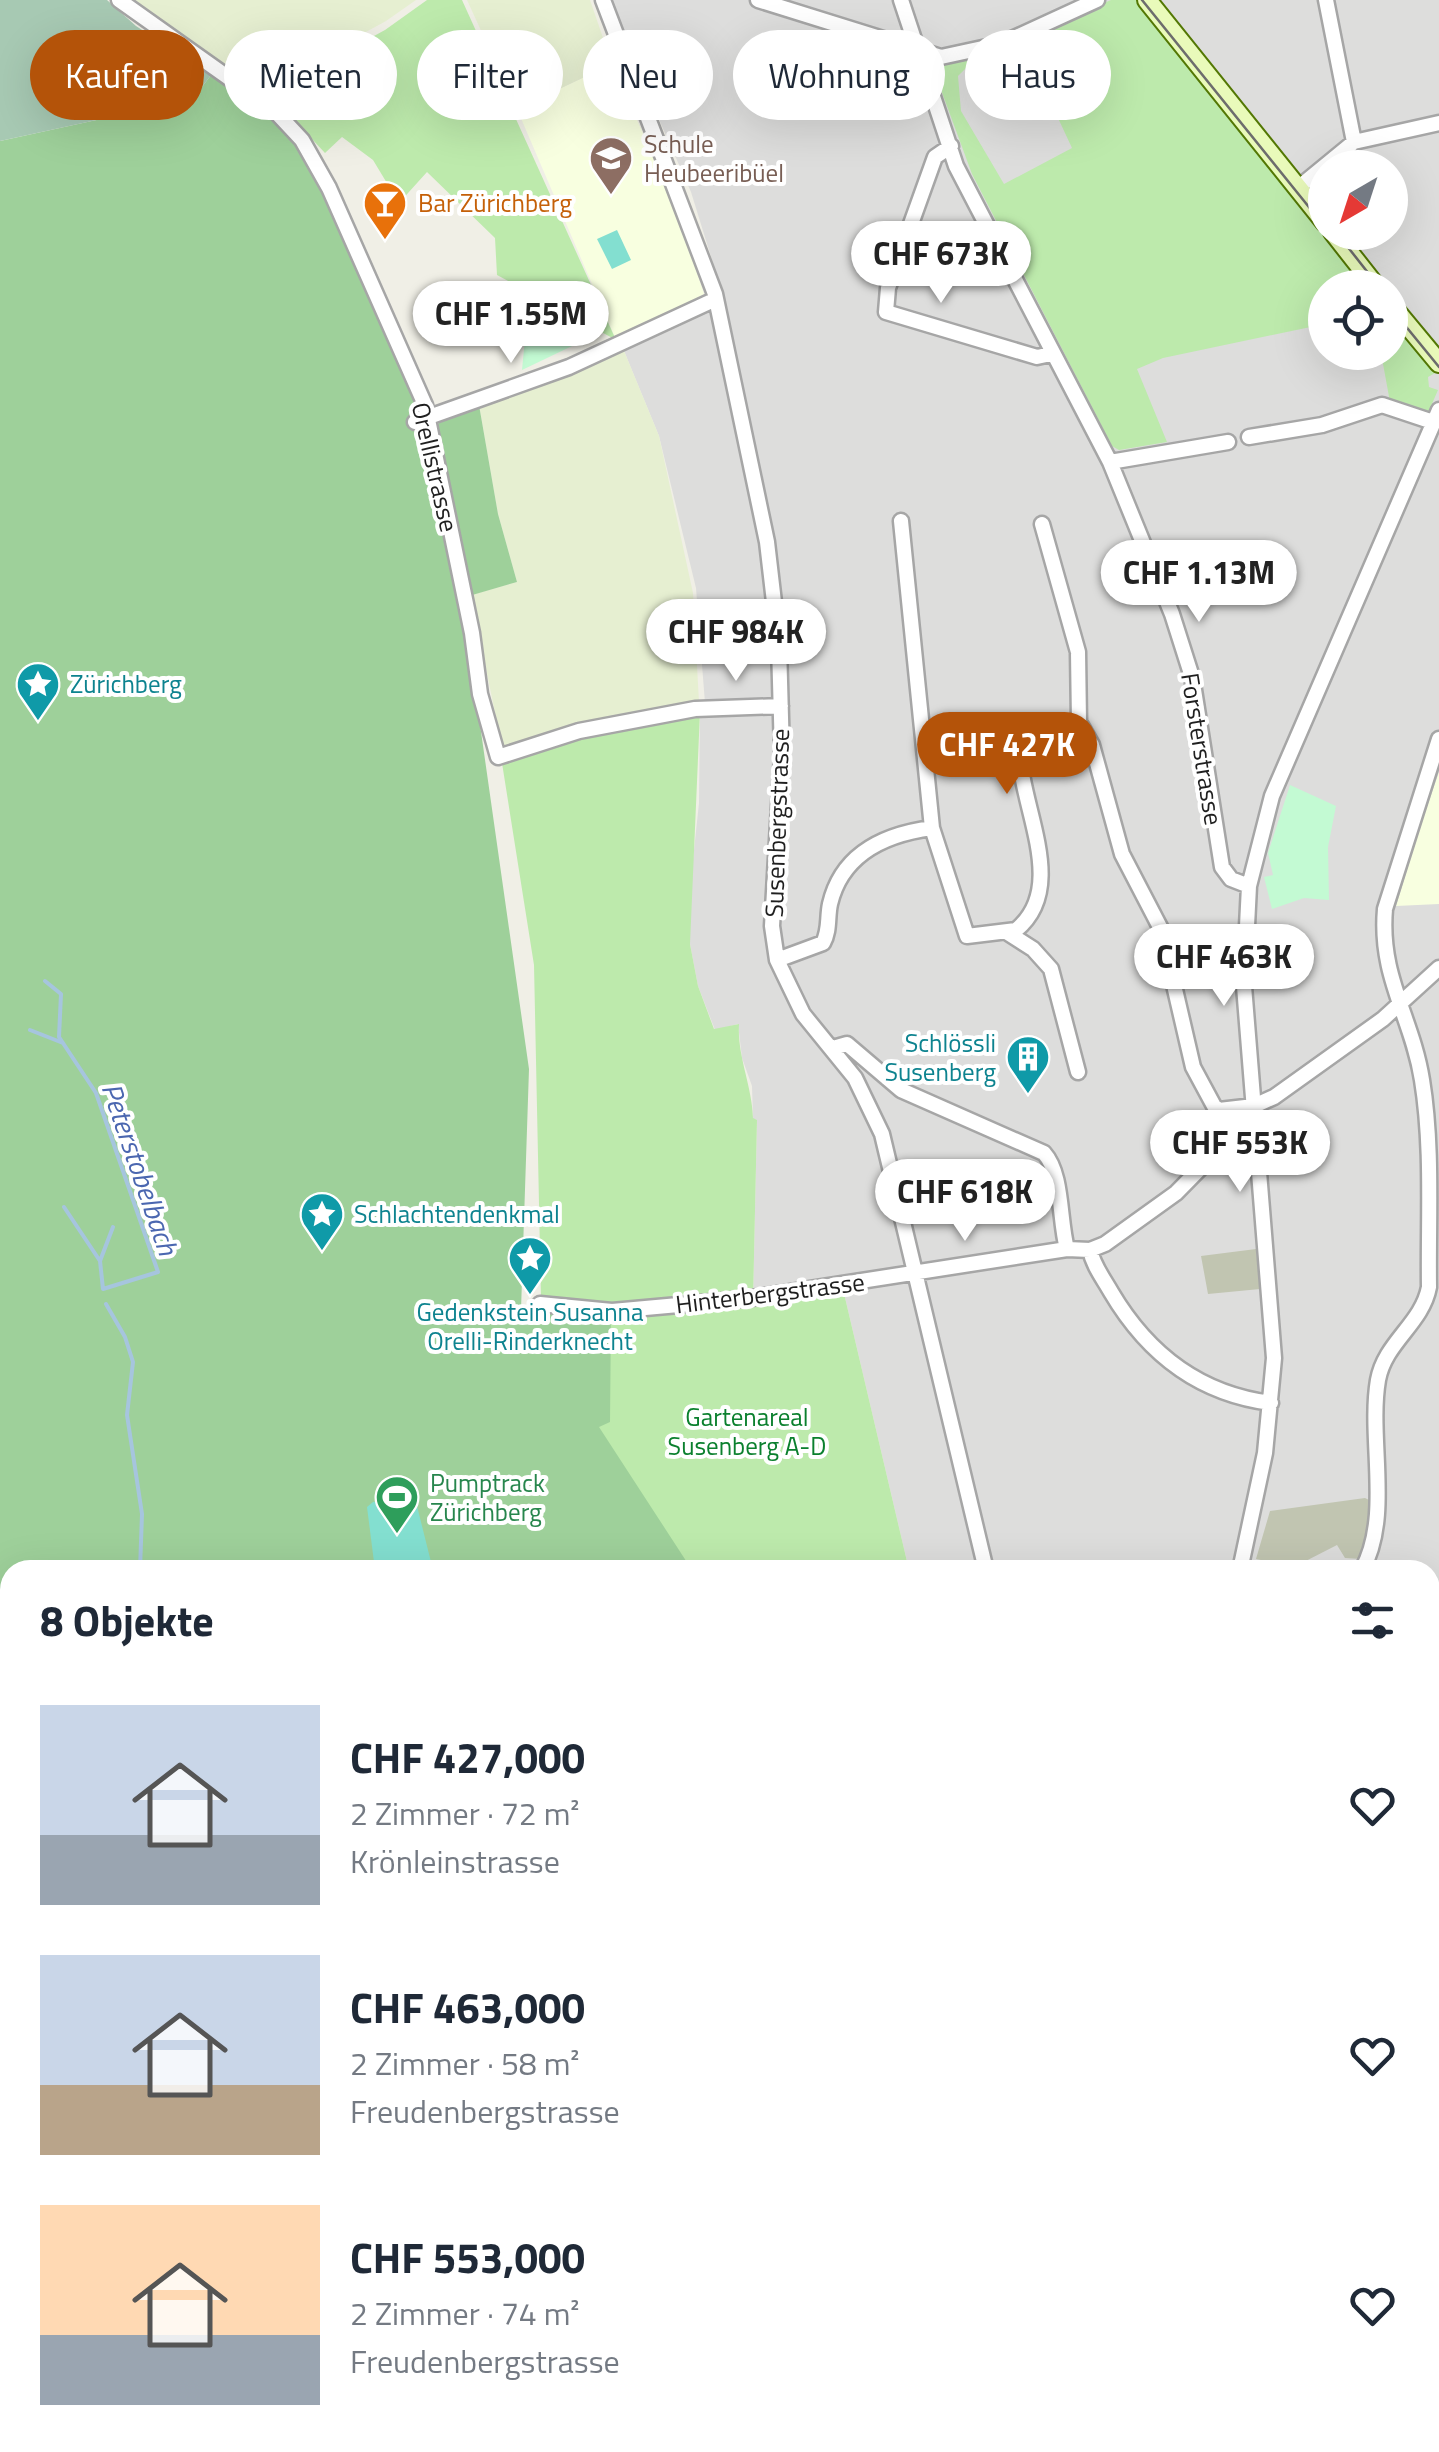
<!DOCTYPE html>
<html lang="de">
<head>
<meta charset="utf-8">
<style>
  :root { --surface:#fff; --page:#f6f6f7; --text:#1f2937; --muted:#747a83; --accent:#b45309 }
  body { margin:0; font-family:"Titillium Web",sans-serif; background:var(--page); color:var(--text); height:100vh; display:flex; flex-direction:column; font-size:38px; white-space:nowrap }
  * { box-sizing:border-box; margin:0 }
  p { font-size:32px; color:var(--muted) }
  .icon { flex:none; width:55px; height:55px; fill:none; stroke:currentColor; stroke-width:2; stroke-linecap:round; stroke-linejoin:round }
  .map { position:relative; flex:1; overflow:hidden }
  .side { position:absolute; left:0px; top:1560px; width:1440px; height:892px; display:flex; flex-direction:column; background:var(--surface); border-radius:30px 30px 0 0; box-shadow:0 10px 40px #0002 }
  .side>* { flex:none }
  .top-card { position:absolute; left:30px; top:30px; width:1380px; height:90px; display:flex; gap:20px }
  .needle { width:65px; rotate:219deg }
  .tools { position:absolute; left:1308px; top:150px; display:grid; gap:20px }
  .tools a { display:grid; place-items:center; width:100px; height:100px; border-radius:50%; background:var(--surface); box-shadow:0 10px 40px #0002; font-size:50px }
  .price { position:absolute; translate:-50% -85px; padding:0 22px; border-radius:35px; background:#fff; color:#222; font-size:32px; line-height:65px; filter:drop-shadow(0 2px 5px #0008) }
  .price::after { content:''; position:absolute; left:50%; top:60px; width:30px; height:22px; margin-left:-15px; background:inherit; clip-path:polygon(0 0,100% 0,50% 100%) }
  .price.on { background:var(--accent); color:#fff }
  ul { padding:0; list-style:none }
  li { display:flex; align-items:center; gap:30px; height:250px; padding:0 40px }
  li span { display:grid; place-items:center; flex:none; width:280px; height:200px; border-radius:0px; color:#555 }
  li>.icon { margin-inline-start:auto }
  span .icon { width:120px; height:120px; fill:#fffc; stroke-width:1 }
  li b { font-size:42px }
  h2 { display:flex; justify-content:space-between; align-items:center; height:120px; padding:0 40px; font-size:42px }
  .pill { padding:0 35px; border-radius:45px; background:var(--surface); box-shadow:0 10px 40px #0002; font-size:35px; line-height:90px }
  .pill.on { background:var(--accent); color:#fff }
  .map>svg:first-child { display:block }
</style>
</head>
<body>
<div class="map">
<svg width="1439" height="2452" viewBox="0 0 1439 2452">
  <rect width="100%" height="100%" fill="#f0efe6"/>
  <!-- residential -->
  <path fill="#dddddc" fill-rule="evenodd" d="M612,0H1439V2452H962L954,2445L1430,2442V1570H909L843,1289L753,1303L757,1120L753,1119L752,1086L742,1058L738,1024L715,1030L698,986L690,944L689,897L699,803L700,712L705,703L696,588L659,436L622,346L705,307L725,302L691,192L631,56ZM1325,168H1390V232H1325ZM1325,288H1390V352H1325Z"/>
  <!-- education -->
  <path fill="#f8ffe0" d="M612,64L674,203L704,294L616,340L517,109Z
    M1439,772V904L1396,906L1421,824Z"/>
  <!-- construction -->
  <path fill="#c1c5b1" d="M1256,1249L1260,1289L1208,1294L1201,1256Z
    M1365,1498L1369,1500L1368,1538L1361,1559L1345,1558L1337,1545L1294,1567L1256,1559L1270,1511Z"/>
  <!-- farmland -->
  <path fill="#e6efd1" d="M131,0H416L386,21L260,90Z
    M467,0H590L612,64L517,109Z
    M622,346L659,436L693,593L699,702L556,729L503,752L471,595L517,582L498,514L479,405Z"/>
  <!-- grass -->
  <path fill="#bdeaac" d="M427,0H462L616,340L497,275L495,238L427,172L399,203L373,160L342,137L325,153L269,93L385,30Z
    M1111,0H1138L1369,287L1325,288V324L1163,358L1137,369L1167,442L1119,450L1112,446L972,174L933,68L940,61H973L958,76L961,111L1004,184L1072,148L1029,56L1015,50L987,60L985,54Z
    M1390,313L1437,372L1428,377L1429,387L1438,390L1428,413L1390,402L1381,353L1390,352Z
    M700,712L690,944L698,986L714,1029L739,1024C737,1056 752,1085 753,1118L757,1120L753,1302L843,1289L909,1570H692L642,1500L598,1427L611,1308L541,1299L534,965L502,763L559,739Z"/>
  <!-- forest -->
  <path fill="#9ed09a" d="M211,75C233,90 261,106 280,125C340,186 383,321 418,401L426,429L479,405L498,514L517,582L462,598L529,1069L521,1310L611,1314L610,1422L599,1427L692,1570H10V2442H955L962,2452H0V141L193,99Z"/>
  <!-- cemetery -->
  <path fill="#a7c9b3" d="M0,0H107L136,26L211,75L193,99L0,141Z"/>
  <!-- park -->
  <path fill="#c3fad3" d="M553,314L593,336L522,370L526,328Z
    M1290,785L1336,806L1328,847L1329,900L1304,898L1272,909L1264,877L1273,875L1268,853Z"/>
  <!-- pitch -->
  <path fill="#83dfd0" d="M617,230L631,260L612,269L597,239Z
    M403,1498L417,1506L433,1570H375L367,1507L373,1502Z"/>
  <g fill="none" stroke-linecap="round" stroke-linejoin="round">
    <!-- stream -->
    <path stroke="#a6c5de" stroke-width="4" d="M45,981L61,994L59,1037L96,1093L158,1272L103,1289L100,1261L113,1227
      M30,1030L63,1043
      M64,1207L100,1261
      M106,1304L125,1337L133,1362L127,1415L142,1514L140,1570
      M1,2049L10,2068
      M158,2442L167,2452
      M417,2442L422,2452"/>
    <!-- street casing -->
    <g stroke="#a6a6a6" stroke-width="19">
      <path id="street" d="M119,0L274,110L302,140L329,188L425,405L472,633L480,694L498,757L579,731L695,709L781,706
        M603,0L715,294L767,542L779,645L782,754L772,926L777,960L803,1014L855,1078L882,1134L986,1570
        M758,0L941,57L1001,44L1097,0
        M901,0L956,166L1110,462L1172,614L1192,677L1222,867L1231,879L1249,886
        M1326,0L1354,142
        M951,146L935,157L888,288L886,312L1037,357L1051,354
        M1298,188L1354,142L1439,123
        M415,422L569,367L716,299
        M1249,437L1322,425L1382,405L1433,422
        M1110,462L1228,442
        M901,521L932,828L967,936L1016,930C1070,886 1018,804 1020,749L1039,727L1079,722
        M1042,524L1078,652L1079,722L1092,745L1122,854L1161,929L1193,1067L1214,1106L1219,1110L1254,1106L1274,1097L1383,1019L1439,968
        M1008,933L1033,949L1051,969L1078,1072
        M777,960L823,943C830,930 827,918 830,904C842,853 886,834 932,828
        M833,1048L847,1044L901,1090L1044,1153C1063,1174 1059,1220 1067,1249
        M1090,1250C1093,1265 1103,1278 1111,1292C1147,1353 1199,1394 1271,1403
        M540,1304L612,1311L745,1299L1067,1249L1090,1250L1105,1244L1176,1193L1230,1138L1257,1134
        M1240,1570L1265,1453L1274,1358L1244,986L1249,886L1272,796L1439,410
        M1362,1570C1392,1516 1368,1439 1378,1380C1385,1342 1422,1324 1429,1287C1428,1220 1433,1147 1422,1080C1412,1017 1379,977 1385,909L1439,739
        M1430,2039L1439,2023
        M1430,2067L1439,2069
        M1430,2319L1439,2308
        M1033,2452L1043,2442
        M1168,2452L1175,2442
        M1364,2452L1368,2442"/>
    </g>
    <!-- secondary casing -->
    <g stroke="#537804" stroke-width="22">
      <path id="secondary" d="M1147,0L1325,222
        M1333,232L1377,288
        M1390,304L1439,363"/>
    </g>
    <!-- street -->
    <use href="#street" stroke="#fff" stroke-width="14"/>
    <!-- secondary -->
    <use href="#secondary" stroke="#e9faba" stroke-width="18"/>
    <!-- tram -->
    <path stroke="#6d6d6d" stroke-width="2.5" d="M1142,0L1325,227
      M1336,232L1380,288
      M1390,307L1439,367"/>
    <!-- rail casing -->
    <g stroke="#6d6d6d" stroke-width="8">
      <path id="rail" d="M1430,2117L1439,2120"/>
    </g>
    <!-- rail -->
    <use href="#rail" stroke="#fff" stroke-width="4" stroke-dasharray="11" stroke-linecap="butt"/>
  </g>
  <!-- icons -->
  <defs>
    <g id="school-pin" transform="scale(2.25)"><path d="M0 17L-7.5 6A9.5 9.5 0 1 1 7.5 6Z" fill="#8d6e63" stroke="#fff"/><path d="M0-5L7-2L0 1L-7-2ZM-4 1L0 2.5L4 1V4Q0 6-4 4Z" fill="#fff"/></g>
    <g id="bar-pin" transform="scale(2.25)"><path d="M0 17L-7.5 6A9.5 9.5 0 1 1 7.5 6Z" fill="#e8710a" stroke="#fff"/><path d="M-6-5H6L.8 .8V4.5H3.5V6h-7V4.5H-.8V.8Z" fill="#fff"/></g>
    <g id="sight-pin" transform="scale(2.25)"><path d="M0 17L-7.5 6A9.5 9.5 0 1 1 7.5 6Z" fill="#0f9aa8" stroke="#fff"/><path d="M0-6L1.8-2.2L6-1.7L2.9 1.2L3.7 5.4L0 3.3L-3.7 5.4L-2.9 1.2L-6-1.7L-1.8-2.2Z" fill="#fff"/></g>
    <g id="building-pin" transform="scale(2.25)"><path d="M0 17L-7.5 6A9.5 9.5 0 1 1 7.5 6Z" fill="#0f9aa8" stroke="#fff"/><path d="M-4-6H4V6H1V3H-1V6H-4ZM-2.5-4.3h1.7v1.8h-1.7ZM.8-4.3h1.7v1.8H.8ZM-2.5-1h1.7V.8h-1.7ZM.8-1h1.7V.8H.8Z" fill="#fff"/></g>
    <g id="stadium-pin" transform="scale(2.25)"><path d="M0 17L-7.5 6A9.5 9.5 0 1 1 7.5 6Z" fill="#2e9e5b" stroke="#fff"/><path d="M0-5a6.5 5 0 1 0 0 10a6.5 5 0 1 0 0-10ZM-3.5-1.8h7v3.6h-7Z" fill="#fff"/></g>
  </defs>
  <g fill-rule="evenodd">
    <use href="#school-pin" x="611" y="158"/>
    <use href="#bar-pin" x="385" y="203"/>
    <use href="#sight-pin" x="38" y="684"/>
    <use href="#building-pin" x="1028" y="1057"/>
    <use href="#sight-pin" x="322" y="1214"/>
    <use href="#sight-pin" x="530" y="1258"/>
    <use href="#stadium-pin" x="397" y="1497"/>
  </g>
  <g text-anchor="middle" stroke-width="8" stroke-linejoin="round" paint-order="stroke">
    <!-- education labels -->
    <g font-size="25" fill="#785e54" stroke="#fff" text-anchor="start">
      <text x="644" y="153">Schule<tspan x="644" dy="29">Heubeeribüel</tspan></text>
    </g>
    <!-- food labels -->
    <g font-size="25" fill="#c56008" stroke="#fff" text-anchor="start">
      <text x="418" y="212">Bar Zürichberg</text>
    </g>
    <!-- street labels -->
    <g font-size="25" fill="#1f1f1f" stroke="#fff">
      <text transform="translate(435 467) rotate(77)" y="9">Orellistrasse</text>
      <text transform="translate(1202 749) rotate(81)" y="9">Forsterstrasse</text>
      <text transform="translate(777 823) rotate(-88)" y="9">Susenbergstrasse</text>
      <text transform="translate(770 1293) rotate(-7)" y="9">Hinterbergstrasse</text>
    </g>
    <!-- culture labels -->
    <g font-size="25" fill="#0d838f" stroke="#fff" text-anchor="start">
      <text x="70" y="693">Zürichberg</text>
      <text x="996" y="1052" text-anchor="end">Schlössli<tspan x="996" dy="29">Susenberg</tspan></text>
      <text x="354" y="1223">Schlachtendenkmal</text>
      <text x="530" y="1321" text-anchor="middle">Gedenkstein Susanna<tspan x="530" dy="29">Orelli-Rinderknecht</tspan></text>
    </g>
    <!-- park labels -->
    <g font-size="25" fill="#0b802e" stroke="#fff">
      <text x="747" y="1426">Gartenareal<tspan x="747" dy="29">Susenberg A-D</tspan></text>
    </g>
    <!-- leisure labels -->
    <g font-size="25" fill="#27864d" stroke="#fff" text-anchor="start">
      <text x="430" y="1492">Pumptrack<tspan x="430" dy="29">Zürichberg</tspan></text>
    </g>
    <!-- water labels -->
    <g font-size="28" font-style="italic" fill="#4b67b0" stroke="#fff">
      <text transform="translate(140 1169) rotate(71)" y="10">Peterstobelbach</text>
    </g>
  </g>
</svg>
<div class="tools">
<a><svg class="needle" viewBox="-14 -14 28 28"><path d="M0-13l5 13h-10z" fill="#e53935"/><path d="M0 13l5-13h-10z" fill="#747a83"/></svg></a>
<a><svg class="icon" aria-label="locate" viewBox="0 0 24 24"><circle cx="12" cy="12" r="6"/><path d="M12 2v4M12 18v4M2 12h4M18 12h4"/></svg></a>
</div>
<b class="price" style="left:941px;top:306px">CHF 673K</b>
<b class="price" style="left:511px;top:366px">CHF 1.55M</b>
<b class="price" style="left:1199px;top:625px">CHF 1.13M</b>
<b class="price" style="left:736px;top:684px">CHF 984K</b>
<b class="price on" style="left:1007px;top:797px">CHF 427K</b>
<b class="price" style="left:1224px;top:1009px">CHF 463K</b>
<b class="price" style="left:1240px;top:1195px">CHF 553K</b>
<b class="price" style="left:965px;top:1244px">CHF 618K</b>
<div class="top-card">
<a class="pill on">Kaufen</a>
<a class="pill">Mieten</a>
<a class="pill">Filter</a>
<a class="pill">Neu</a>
<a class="pill">Wohnung</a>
<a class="pill">Haus</a>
</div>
<section class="side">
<h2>8 Objekte<svg class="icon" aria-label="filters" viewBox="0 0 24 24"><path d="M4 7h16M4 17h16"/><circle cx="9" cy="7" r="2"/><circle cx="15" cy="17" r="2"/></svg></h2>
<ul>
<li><span style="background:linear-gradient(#c9d6e8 65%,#9aa5b1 0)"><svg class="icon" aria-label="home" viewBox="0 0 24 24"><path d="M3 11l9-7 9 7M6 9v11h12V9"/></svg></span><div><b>CHF 427,000</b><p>2 Zimmer · 72 m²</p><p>Krönleinstrasse</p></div><svg class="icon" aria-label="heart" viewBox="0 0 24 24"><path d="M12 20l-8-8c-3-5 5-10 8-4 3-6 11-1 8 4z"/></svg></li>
<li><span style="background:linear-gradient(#c9d6e8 65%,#b9a48a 0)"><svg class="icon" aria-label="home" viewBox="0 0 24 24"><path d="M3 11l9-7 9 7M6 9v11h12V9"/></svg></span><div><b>CHF 463,000</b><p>2 Zimmer · 58 m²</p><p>Freudenbergstrasse</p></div><svg class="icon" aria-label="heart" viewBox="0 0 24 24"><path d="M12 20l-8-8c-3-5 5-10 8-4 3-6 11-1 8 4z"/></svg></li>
<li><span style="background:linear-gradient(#ffd9b3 65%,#9aa5b1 0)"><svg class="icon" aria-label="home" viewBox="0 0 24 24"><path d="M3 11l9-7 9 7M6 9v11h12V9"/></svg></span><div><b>CHF 553,000</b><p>2 Zimmer · 74 m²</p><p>Freudenbergstrasse</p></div><svg class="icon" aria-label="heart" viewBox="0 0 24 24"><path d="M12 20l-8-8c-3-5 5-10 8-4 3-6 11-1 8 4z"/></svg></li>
</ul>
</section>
</div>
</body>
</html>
